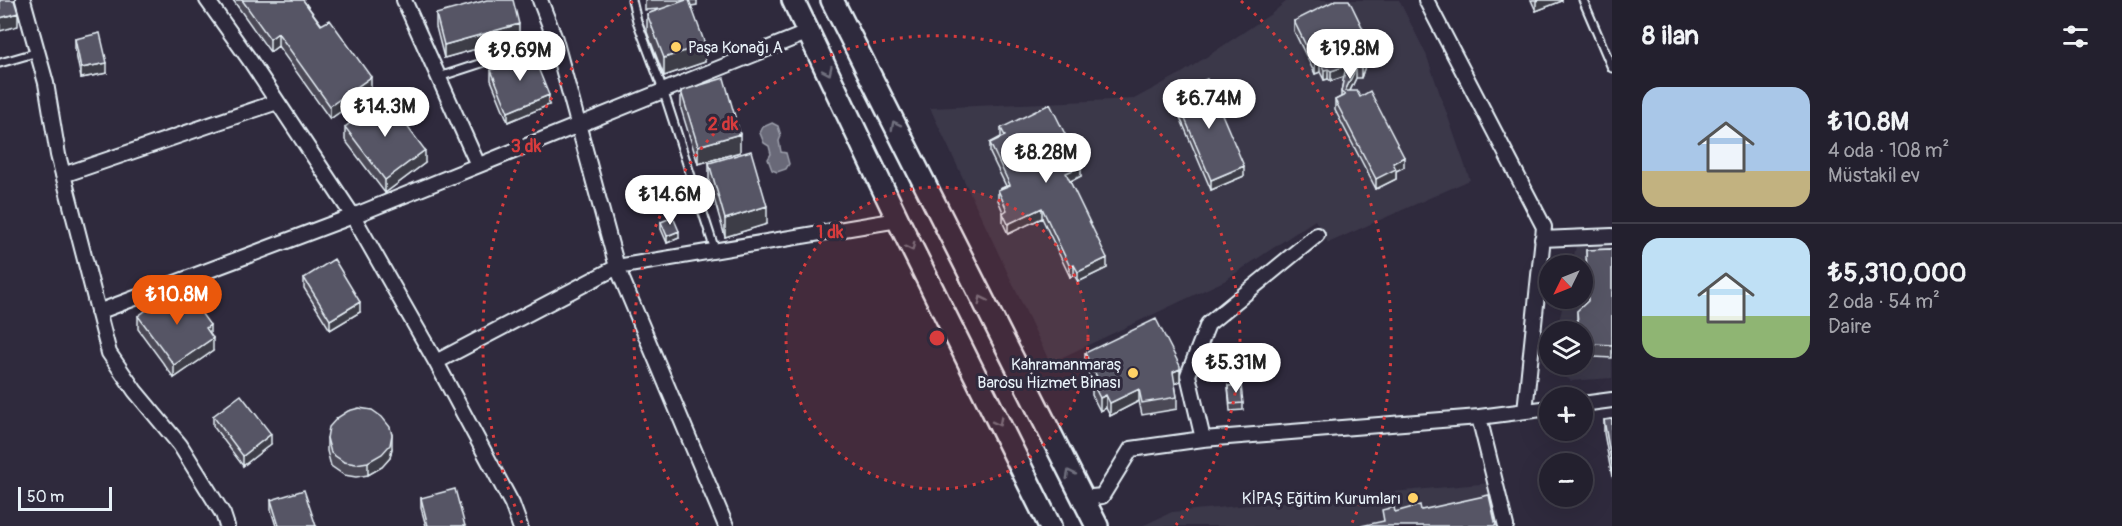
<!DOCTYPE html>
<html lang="tr">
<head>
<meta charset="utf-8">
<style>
  :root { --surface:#23202e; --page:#2b2836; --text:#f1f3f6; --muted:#a3a3aa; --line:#403e4a; --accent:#ea580c }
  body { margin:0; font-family:Pangolin,sans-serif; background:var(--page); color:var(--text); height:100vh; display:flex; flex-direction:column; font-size:22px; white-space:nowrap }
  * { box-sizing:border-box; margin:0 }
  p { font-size:20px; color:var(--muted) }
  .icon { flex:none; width:33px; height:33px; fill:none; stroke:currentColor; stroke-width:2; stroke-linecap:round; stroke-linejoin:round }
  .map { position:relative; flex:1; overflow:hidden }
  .panel { display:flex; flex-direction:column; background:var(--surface); width:510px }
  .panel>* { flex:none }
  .needle { width:39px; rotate:227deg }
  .tools { position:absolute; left:1539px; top:255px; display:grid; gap:12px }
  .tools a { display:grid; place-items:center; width:54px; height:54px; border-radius:50%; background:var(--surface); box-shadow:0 6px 24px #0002,0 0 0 2px var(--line); font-size:30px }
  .scale { position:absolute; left:18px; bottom:15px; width:94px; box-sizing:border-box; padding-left:6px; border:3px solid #e8f1f8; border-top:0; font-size:16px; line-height:21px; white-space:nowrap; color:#e8f1f8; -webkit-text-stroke:4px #2f2a3d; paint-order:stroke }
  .price { position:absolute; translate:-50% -51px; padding:0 14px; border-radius:21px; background:#fff; color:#222; font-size:20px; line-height:39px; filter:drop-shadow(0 2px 3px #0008) }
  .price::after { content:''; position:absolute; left:50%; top:36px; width:18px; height:14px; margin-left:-9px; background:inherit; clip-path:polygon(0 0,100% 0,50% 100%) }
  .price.selected { background:var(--accent); color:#fff }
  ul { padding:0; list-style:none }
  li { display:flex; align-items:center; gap:18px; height:150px; padding:0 30px }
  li+li { border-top:2px solid var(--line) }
  li span { display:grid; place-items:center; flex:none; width:168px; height:120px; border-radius:18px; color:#555 }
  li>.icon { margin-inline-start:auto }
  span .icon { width:72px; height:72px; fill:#fffc; stroke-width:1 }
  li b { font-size:26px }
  h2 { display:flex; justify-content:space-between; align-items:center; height:72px; padding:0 30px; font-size:26px }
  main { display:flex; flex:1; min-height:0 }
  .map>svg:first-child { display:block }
</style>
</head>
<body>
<main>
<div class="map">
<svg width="1612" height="526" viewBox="0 0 1612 526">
  <rect width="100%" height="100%" fill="#2f2a3d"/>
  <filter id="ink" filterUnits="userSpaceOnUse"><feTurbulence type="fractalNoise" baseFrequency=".0167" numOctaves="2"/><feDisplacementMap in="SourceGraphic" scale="12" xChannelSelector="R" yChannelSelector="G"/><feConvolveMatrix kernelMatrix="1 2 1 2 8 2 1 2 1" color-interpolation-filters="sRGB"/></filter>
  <g filter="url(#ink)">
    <!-- built -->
    <path fill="#3b3749" d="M1288,0H1399L1426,54L1470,180L1328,243L1315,220L1224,281L1050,363L930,108L1134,99L1182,73L1271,14Z
      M1576,246H1612V378L1571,381L1549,365V363L1550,364H1582V332L1557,331L1564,299L1582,298V266L1572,265Z
      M1491,483L1501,526H1142L1172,512Z"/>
    <!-- water -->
    <path fill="#696978" stroke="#9c9fab" stroke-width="1.5" d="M772,123L778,126L781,136L779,141L781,152L786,153L789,164L786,169L777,172L772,170L768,159L771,154L769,146L764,143L760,133L763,127Z"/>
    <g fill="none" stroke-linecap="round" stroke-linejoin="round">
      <!-- service casing -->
      <g stroke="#e8f1f8" stroke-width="11">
        <path id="service" d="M632,0L637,21L663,90L715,250
          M1583,0L1612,68
          M0,63L38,52
          M439,77L555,39"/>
      </g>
      <!-- minor casing -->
      <g stroke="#e8f1f8" stroke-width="18">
        <path id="minor" d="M23,0L46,83L58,155L109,353L135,391L180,445L223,514L227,526
          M207,0L249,59L353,216L436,362L512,504L520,526
          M404,0L478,165
          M540,0L555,39L617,267L726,526
          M1426,0L1544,227L1525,411
          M63,175L277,102
          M1542,239L1612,236
          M98,312L353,216L809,32
          M436,362L617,267L898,220
          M1582,404L1612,400
          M1479,417L1506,526
          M1203,439L1188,375L1208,324L1317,235
          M1082,498L1102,496L1131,449L1203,439L1479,417L1550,408"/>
      </g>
      <!-- primary casing -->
      <g stroke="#e8f1f8" stroke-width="26">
        <path id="primary" d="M793,0L898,220L1050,526
          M832,0L1097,526"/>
      </g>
      <!-- service -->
      <use href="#service" stroke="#2f2a3d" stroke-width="7"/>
      <!-- minor -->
      <use href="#minor" stroke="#2f2a3d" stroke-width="14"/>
      <!-- primary -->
      <use href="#primary" stroke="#2f2a3d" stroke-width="21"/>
    </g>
    <!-- wall -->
    <path fill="#4b4957" stroke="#e8f1f8" stroke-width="1.5" d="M233,0H303L371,90L330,119L278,46L270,52Z
      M645,0H697V5L691,6L705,62L664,76L647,32V14L662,9L645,10Z
      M1531,0H1562V1L1536,11Z
      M436,14L519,37L444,58L436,27Z
      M1294,21L1365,43H1364L1369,54L1361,78H1356L1350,91L1404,167L1396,171V179L1376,189L1335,110V100L1341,97V92L1344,77L1331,81L1328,79L1324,80L1320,72L1315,74L1294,31Z
      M75,39L107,73L81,78L75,49Z
      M491,70L549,105L508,122L491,80Z
      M681,91L740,152L698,164L681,109Z
      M1174,93L1244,176L1211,190L1174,103Z
      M345,127L425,163L385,193L345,140Z
      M1001,128L1081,176L1070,182L1107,268L1078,282L1074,275L1070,277L1042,218L1008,234L1003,223V212L998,200V190L1006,186L990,153V143L1001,137Z
      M709,163L767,224L725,237L709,181Z
      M661,222L679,238L667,243L661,229Z
      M1612,249V358L1594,357L1582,348V332H1578L1577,324V311L1588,301L1586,250Z
      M304,278L360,312L330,330L304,288Z
      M138,316L213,351L174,378L138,329Z
      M1085,353L1180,381L1175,384L1177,397V409L1142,415L1139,401L1110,416L1106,408L1100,411L1092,395V382H1093L1085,366Z
      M1228,386L1243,403V410L1230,411Z
      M213,416L271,444L243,466L213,426Z
      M1612,419V477L1604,433V420Z
      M327,438L392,448L390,458L382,467L368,475L356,477L344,475L331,466L327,451Z
      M421,498L465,526H426L421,508Z
      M271,500L316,526H276L271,510Z"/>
    <!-- shaded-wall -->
    <path fill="#3d3c47" stroke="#e8f1f8" stroke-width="1.5" d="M1539,0H1562V1L1536,11V1Z
      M18,13V26L0,31V18Z
      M519,24V37L444,58V45Z
      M278,33V46L270,52V39Z
      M1365,33V43L1352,49V39Z
      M705,44V62L664,76V58Z
      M1369,44V54L1361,78V68Z
      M1320,62V72L1315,74V64Z
      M107,63V73L81,78V68Z
      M1346,66V76L1331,81V71Z
      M1356,68V78L1345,101V91Z
      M1328,69V79L1324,80V70Z
      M371,77V90L330,119V106Z
      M549,95V105L508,122V112Z
      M740,134V152L698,164V146Z
      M425,150V163L385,193V180Z
      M1404,157V167L1396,171V179L1376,189V179L1393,163Z
      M1081,166V176L1066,183V173Z
      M1244,166V176L1211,190V180Z
      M767,206V224L725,237V219Z
      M1042,208V218L1008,234V224Z
      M679,231V238L667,243V236Z
      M1107,258V268L1078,282V272Z
      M1074,265V275L1070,277V267Z
      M360,302V312L330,330V320Z
      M210,325V338L206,328Z
      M213,338V351L174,378V365Z
      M1180,369V381L1173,385V372Z
      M1139,389V401L1110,416V403Z
      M1106,395V408L1100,411V398Z
      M271,434V444L243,466V456Z
      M392,435V448L390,458L382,467L368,475V462Z"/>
    <!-- building -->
    <path fill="#575565" stroke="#e8f1f8" stroke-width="1.5" d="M0,0H14L18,13L0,18Z
      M242,0H303L321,25L330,20L371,77L330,106L278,33L270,39Z
      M487,0H513L519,24L444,45L436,14Z
      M686,0H689L705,44L664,58L647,14Z
      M1336,0H1349L1365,33L1352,39L1369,44L1361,68H1356L1345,91H1357L1360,97L1370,91L1404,157L1393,163L1396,169L1376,179L1335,100L1345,95L1341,92L1346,66L1331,71L1328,69L1324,70L1320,62L1315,64L1294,21Z
      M100,33L107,63L81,68L75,39Z
      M532,53L549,95L508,112L491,70Z
      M724,78L740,134L698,146L681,91Z
      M1207,79L1244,166L1211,180L1174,93Z
      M385,97L425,150L385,180L345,127Z
      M1050,104L1081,166L1066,173L1107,258L1078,272L1074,265L1070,267L1042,208L1008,224L1003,213L1007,210L998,190L1010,185L990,143L1005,136L1001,128Z
      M751,151L767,206L725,219L709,163Z
      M673,217L679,231L667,236L661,222Z
      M1612,249V345L1594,344L1582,335V332H1579L1577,311L1588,301L1586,250Z
      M334,259L360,302L330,320L304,278Z
      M178,288L185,298L188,295L210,325L206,328L213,338L174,365L138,316Z
      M1156,319L1180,366V369L1173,372L1177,397L1142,403L1139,389L1110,403L1106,395L1100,398L1092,382L1098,379L1085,353Z
      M1241,385L1243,403L1230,404L1228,386Z
      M241,395L271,434L243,456L213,416Z
      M359,408L372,410L382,417L390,427L392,435L390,445L382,454L368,462L356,464L344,462L331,453L327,438L329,427L337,418L348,411Z
      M1612,419V465L1604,420Z
      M455,489L465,526H428L421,498Z
      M304,490L316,526H279L271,500Z
      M1489,495L1496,526H1361L1384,521L1382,510L1394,507L1395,512L1420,505L1421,510Z"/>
    <!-- one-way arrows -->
    <defs><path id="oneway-chevron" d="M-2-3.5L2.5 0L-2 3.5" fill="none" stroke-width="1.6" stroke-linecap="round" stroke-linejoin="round" transform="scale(1.5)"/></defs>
    <g stroke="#70707e">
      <use href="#oneway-chevron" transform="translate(828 71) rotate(65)"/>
      <use href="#oneway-chevron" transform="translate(895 125) rotate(-117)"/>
      <use href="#oneway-chevron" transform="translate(911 247) rotate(63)"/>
      <use href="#oneway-chevron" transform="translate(982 300) rotate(-117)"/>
      <use href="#oneway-chevron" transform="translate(998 422) rotate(63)"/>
      <use href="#oneway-chevron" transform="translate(1070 474) rotate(-117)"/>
    </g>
  </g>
  <!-- distance rings -->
  <circle cx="937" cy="338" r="151" fill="#d83c3d" fill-opacity=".12"/>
  <g fill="none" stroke="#d83c3d" stroke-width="3" stroke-dasharray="3 6">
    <circle cx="937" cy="338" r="151"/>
    <path d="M698 525A303 303 0 1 1 1176 525"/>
    <path d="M522 523A454 454 0 0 1 633 1M1241 1A454 454 0 0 1 1352 523"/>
  </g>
  <!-- markers -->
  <g fill="#ffd166" stroke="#2f2a3d" stroke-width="2">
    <circle cx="676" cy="47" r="6"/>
    <circle cx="1133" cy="373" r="6"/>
    <circle cx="1413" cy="498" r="6"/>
  </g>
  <g text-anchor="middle" stroke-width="6" stroke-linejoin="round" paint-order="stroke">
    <!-- poi labels -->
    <g font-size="16" fill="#e8f1f8" stroke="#2f2a3d" text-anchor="end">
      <text x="688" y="53" text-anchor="start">Paşa Konağı A</text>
      <text x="1121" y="370">Kahramanmaraş<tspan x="1121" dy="18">Barosu Hizmet Binası</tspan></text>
      <text x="1401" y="504">KİPAŞ Eğitim Kurumları</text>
    </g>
  </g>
  <circle cx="937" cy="338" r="9" fill="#d83c3d" stroke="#2f2a3d" stroke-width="3"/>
  <g font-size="18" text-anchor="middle" font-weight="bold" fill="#d83c3d" stroke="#2f2a3d" stroke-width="6" stroke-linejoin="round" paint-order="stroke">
    <text x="723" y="130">2 dk</text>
    <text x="526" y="152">3 dk</text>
    <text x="830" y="238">1 dk</text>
  </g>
</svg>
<div class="tools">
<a><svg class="needle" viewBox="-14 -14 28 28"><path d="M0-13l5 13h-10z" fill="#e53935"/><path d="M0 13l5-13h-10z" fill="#a3a3aa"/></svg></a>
<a><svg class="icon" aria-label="layers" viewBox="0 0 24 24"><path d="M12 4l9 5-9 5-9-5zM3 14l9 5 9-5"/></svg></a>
<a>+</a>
<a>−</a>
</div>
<div class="scale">50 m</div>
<b class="price" style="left:1350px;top:80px">₺19.8M</b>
<b class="price" style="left:520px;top:82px">₺9.69M</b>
<b class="price" style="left:1209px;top:130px">₺6.74M</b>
<b class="price" style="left:385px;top:138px">₺14.3M</b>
<b class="price" style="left:1046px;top:184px">₺8.28M</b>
<b class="price" style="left:670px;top:226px">₺14.6M</b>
<b class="price selected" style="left:177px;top:326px">₺10.8M</b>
<b class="price" style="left:1236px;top:394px">₺5.31M</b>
</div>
<section class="panel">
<h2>8 ilan<svg class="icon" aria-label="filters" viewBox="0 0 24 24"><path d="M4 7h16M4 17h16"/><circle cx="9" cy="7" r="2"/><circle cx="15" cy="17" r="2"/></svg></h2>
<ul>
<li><span style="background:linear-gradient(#a9c7e8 70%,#c2b280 0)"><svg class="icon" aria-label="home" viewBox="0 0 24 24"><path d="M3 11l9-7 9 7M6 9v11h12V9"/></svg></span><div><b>₺10.8M</b><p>4 oda · 108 m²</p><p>Müstakil ev</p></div></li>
<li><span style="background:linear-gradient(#bfe0f5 65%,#8fb573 0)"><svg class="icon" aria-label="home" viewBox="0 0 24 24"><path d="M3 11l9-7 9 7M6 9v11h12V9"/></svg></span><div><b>₺5,310,000</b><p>2 oda · 54 m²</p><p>Daire</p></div></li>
</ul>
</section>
</main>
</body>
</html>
